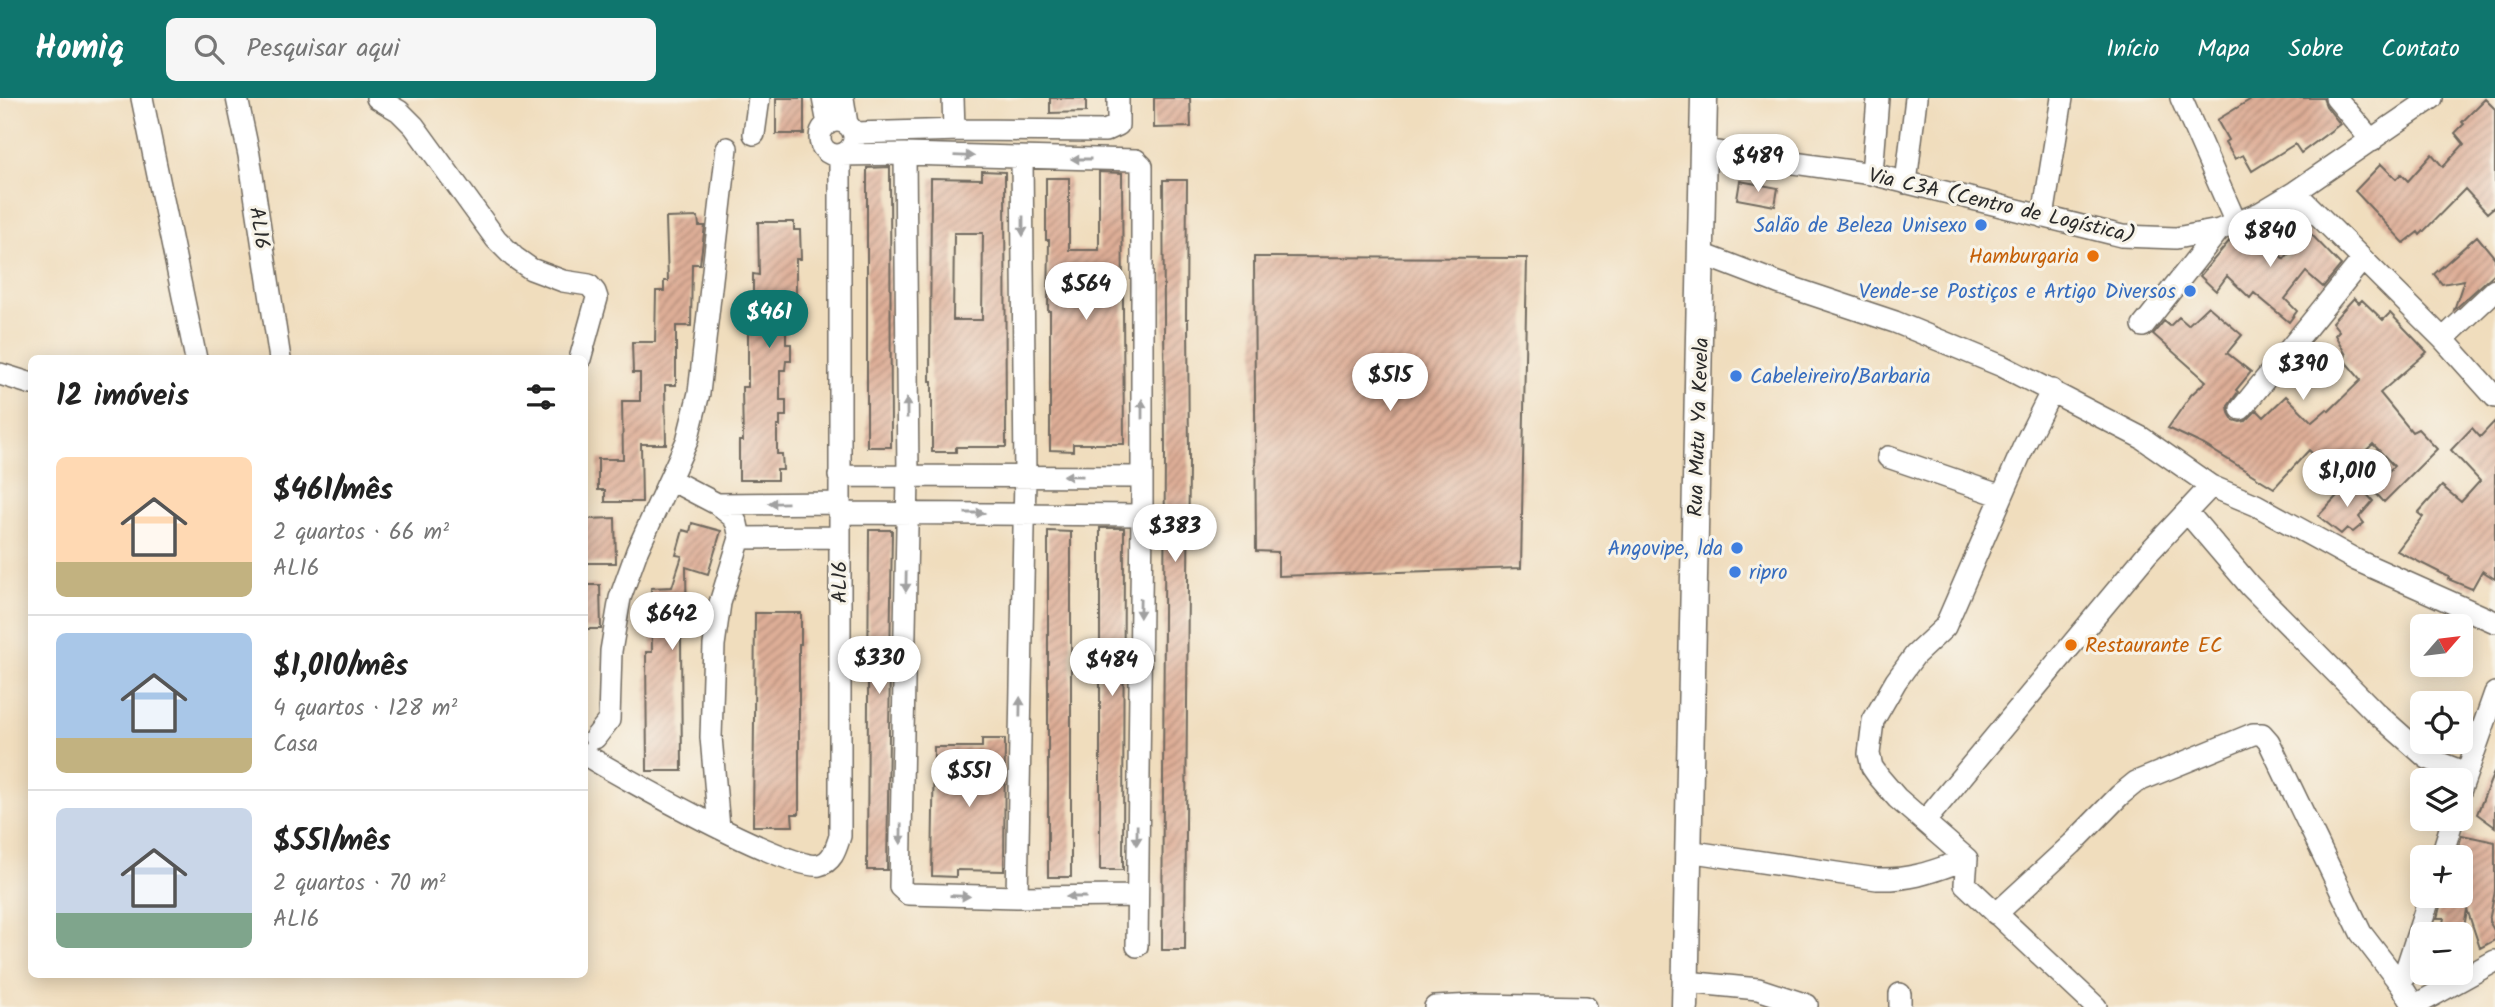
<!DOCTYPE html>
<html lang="pt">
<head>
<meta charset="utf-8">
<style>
  :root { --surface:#fff; --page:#f6f6f6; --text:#222; --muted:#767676; --line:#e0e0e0; --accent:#0f766e }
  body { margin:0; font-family:Kalam,sans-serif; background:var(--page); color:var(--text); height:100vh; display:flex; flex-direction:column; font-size:26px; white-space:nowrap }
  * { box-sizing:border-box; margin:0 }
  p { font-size:23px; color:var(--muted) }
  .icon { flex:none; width:38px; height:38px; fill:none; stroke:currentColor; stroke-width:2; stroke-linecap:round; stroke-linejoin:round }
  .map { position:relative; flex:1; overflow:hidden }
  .side { position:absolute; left:28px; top:257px; width:560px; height:623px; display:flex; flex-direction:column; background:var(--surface); border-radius:10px; box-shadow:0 4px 18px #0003 }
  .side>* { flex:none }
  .needle { width:46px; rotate:62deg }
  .buttons { position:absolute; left:2410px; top:516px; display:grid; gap:14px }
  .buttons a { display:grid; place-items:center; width:63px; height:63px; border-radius:10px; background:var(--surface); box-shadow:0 4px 18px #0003; font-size:35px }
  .price { position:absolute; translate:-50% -60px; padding:0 16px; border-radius:24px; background:#fff; color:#222; font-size:23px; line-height:46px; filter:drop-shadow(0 2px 4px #0008) }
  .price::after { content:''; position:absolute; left:50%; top:42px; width:21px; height:16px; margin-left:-10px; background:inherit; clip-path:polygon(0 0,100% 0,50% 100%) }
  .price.current { background:var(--accent); color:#fff }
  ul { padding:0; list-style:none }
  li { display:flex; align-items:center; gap:21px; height:175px; padding:0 28px }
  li+li { border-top:2px solid var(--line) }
  li span { display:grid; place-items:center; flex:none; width:196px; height:140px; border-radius:10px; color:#555 }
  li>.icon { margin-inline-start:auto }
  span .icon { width:84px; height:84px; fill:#fffc; stroke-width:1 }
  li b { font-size:30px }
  h2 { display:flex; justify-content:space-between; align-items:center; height:84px; padding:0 28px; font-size:30px }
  header { display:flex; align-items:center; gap:42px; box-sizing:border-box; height:98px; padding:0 35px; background:var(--accent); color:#fff }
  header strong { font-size:33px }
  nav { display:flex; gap:38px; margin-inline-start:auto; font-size:24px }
  .search { width:490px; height:63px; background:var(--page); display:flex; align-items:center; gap:18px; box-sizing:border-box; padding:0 24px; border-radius:10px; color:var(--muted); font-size:26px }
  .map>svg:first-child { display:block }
</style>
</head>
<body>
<header>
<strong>Homiq</strong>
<div class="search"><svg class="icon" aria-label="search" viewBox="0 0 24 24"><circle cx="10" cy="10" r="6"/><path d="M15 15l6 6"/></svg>Pesquisar aqui</div>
<nav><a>Início</a><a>Mapa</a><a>Sobre</a><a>Contato</a></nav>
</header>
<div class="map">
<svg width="2495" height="909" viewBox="0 0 2495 909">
  <defs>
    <pattern id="building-hatch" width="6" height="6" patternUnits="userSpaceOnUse" patternTransform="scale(1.75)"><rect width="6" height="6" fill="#deae97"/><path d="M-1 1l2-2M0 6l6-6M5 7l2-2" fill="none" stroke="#b48e7b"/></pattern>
  </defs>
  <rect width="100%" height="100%" fill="#f7f3e8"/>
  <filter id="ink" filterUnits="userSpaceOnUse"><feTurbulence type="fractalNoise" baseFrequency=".0143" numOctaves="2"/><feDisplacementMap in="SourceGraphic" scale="14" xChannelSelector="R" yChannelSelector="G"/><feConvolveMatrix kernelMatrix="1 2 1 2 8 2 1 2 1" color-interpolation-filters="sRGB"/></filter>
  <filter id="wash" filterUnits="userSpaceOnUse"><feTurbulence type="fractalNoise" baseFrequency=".00686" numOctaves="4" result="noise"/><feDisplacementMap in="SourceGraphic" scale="28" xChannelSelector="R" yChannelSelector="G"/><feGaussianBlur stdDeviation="1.57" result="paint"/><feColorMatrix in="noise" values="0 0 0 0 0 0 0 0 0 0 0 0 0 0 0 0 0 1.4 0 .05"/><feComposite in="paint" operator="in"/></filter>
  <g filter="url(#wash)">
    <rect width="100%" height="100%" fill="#f0ddbd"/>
    <g id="blocks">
      <!-- building -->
      <path fill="url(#building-hatch)" fill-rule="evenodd" d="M776,0H804V36H776Z
        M1050,0H1086V14L1050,15Z
        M1154,0H1190L1191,29L1154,30Z
        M2253,0H2323L2326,8L2340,26L2301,55L2295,46L2252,73L2243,57L2235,61L2225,44L2228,42L2217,22Z
        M2485,1L2495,11V108L2487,115L2465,91L2420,137L2418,134L2404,145L2355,93L2381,66L2396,81L2401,76L2408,83L2432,56L2443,69L2464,46L2455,35L2464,26L2462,24Z
        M890,69L891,349H867V70Z
        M982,73L1005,74L1006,349H956V354H932V283H930L931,80L982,81ZM954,135H983L982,222H953Z
        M1099,74L1122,75L1124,346H1073V353L1050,352V213H1048L1049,142H1046V80H1069V152H1099Z
        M1163,82H1187L1186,221H1188L1189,362L1185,852H1162L1165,353Z
        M1740,83L1778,90L1775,108L1737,101Z
        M698,119L699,128H705L700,166H692L691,228H676V287H665L666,346H641L642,404H605V392H598V361H623L622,303H640V275H633L632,244H655L656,193H664V183H668L666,120Z
        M758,124H794V132H800L801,161H796V216H786V246H791V263H786L785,272H780V302H786V318H780V328H777V356H782L783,372H777V382H739V343H743L742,289H748V234H753V176L759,177Z
        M2308,133L2341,167L2323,189L2306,174L2285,201L2297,213L2289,224L2254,195L2250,200L2227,178L2216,193L2200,178L2230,142L2241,137L2254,134L2284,161Z
        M2477,138L2495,160V175L2454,212L2464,182L2442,186L2434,176Z
        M1254,159L1527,160L1521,470L1278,478V454L1256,453Z
        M2354,200L2359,205L2362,202L2383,222L2390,215L2427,254L2380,295L2412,334L2418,331L2437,351L2384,404L2371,390L2394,368L2373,346L2336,381L2309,352L2274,390L2204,347L2168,330L2191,297L2206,283L2153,236L2164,223L2170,228L2179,219L2188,227L2208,208L2242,237L2227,255L2251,274L2236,292L2238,294L2228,308L2229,315L2233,322L2240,324L2246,323L2257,312L2264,319L2286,298L2312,324L2327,311L2329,313L2361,282L2343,261L2346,257L2335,237L2339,233L2332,224Z
        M2495,323V481L2482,473L2472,491L2448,481L2449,479L2397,453L2423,419L2418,415L2442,388L2461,404L2480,383L2451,352L2472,330L2480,339Z
        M2353,381L2373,403L2359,419L2364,425L2353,434L2347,430L2341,436L2318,418Z
        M615,420L616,465H586L585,421Z
        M692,425L721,433L708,476L686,469L687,540H681L682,673H647L646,554H652L651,490L672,489L682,458L676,457L683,432L690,434Z
        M1100,430H1124L1123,772H1100Z
        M869,432H892L887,772H867Z
        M1048,433L1071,434V779H1048Z
        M584,487H600L601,531H584Z
        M755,515H801V546H799V716H792L793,728H753Z
        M982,641H1005L1004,773L956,772V779L932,778L934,649H982Z
        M2495,672V729L2477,716Z
        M2462,737L2495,744V793L2489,823L2495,834V842L2480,850L2467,811L2463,836H2441L2444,820H2437L2443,798H2463L2460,791V760H2455Z"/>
    </g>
  </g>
  <g filter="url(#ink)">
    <use href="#blocks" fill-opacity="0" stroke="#70695e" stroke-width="2"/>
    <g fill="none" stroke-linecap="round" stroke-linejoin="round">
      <!-- minor casing -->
      <g stroke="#70695e" stroke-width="24">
        <path id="minor" d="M142,0L196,261
          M237,0L249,57L280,261
          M377,0L399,13L414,28L496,141L514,159L531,171L563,183L589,187L595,194L597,200L580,261
          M823,0L828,26
          M843,0L847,26
          M953,0L954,32
          M2181,0L2236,125
          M2336,0L2372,43
          M820 40a17 17 0 1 1 34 0a17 17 0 1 1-34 0Z
          M854,35L961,32L1105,33L1118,27V0
          M754,36L759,0
          M1702,52L1872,76L2122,138L2176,140L2219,132L2260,115L2295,94L2432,0
          M905,56L908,378L900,789L908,796L1017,799L1136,798
          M1872,76L1878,0
          M1906,85L1916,0
          M2295,94L2443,241L2495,299
          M2043,119L2062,0
          M1702,156L1778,185L1895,224L2002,268L2142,340L2211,388L2256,407L2356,462L2495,524
          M2143,228L2219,132
          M2443,241L2495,192
          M0,276L32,286
          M2052,292L2023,350L1945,529L1915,557L1896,583L1873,623L1869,656L1872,669L1879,679L1897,700L1967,761L1965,786L2096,909
          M2241,311L2362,162
          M1888,359L2002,398
          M839,378L1142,379
          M671,382L717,406L733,419L737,426L740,440L720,505L714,547L711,639L719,730
          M717,406L839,405
          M2187,414L2250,488L2374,613L2427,660L2466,675
          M839,415L1142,417
          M740,440L839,439
          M595,640L609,622L611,553L620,500L637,453L687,343L699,295L727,50
          M584,656C618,677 790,774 819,767C833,764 836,750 840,738V57L905,56L1136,62L1142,68V417L1137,848
          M2460,694L2495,595
          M1925,723L2147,456L2211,388
          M1687,753L1877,781C1914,782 1933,773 1967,761
          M2441,760L2453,721
          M1017,799L1025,378L1022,60
          M1996,816L2072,746L2120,697L2136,684L2253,636H2262L2269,644L2361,835L2401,887L2414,908
          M1686,884L1758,891L1807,907
          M2401,887L2430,798
          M1900,896V909
          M1435,909L1474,907L1586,909
          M2412,909L2495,863"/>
      </g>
      <!-- major casing -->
      <g stroke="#70695e" stroke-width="29">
        <path id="major" d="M1685,909L1704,0"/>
      </g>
      <!-- minor -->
      <use href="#minor" stroke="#fff" stroke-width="21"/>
      <!-- major -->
      <use href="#major" stroke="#fff" stroke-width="26"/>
    </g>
    <!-- one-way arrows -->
    <defs><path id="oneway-solid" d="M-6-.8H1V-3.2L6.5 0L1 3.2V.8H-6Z" transform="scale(1.75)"/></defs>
    <g fill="#a0a0a0">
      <use href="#oneway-solid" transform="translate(964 58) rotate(2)"/>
      <use href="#oneway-solid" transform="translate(1081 61) rotate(-180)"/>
      <use href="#oneway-solid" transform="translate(1023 128) rotate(90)"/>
      <use href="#oneway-solid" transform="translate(907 310) rotate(-90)"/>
      <use href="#oneway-solid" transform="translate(1142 311) rotate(-90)"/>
      <use href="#oneway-solid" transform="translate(1073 378) rotate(-179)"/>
      <use href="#oneway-solid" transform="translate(778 405) rotate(179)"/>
      <use href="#oneway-solid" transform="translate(975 415)"/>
      <use href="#oneway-solid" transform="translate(906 484) rotate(91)"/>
      <use href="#oneway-solid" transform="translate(1140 510) rotate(91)"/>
      <use href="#oneway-solid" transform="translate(1020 609) rotate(-89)"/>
      <use href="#oneway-solid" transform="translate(901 736) rotate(91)"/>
      <use href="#oneway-solid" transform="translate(1137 737) rotate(91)"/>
      <use href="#oneway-solid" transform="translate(960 798) rotate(2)"/>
      <use href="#oneway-solid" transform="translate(1076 799) rotate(180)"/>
    </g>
  </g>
  <!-- markers -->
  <g fill="#3f7fe0" stroke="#f7f3e8" stroke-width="2.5">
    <circle cx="1981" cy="127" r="7"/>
    <circle cx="2190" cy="193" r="7"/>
    <circle cx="1736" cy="278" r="7"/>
    <circle cx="1737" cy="450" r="7"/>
    <circle cx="1735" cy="474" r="7"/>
  </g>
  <g fill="#e8710a" stroke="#f7f3e8" stroke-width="2.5">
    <circle cx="2093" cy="158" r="7"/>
    <circle cx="2071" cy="547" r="7"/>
  </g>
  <g text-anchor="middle" stroke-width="6" stroke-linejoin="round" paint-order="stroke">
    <!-- street labels -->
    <g font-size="21" fill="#2b2b2b" stroke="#f7f3e8">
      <text transform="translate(2002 107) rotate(13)" y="7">Via C3A (Centro de Logística)</text>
      <text transform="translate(260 130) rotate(81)" y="7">AL16</text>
      <text transform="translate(1698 329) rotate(-88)" y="7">Rua Mutu Ya Kevela</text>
      <text transform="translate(839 484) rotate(-90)" y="7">AL16</text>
    </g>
    <!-- shop labels -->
    <g font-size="21" fill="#366cbe" stroke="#f7f3e8" text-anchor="end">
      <text x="1967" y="134">Salão de Beleza Unisexo</text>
      <text x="2176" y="200">Vende-se Postiços e Artigo Diversos</text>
      <text x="1750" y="285" text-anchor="start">Cabeleireiro/Barbaria</text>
      <text x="1723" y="457">Angovipe, lda</text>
      <text x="1749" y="481" text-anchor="start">ripro</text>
    </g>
    <!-- food labels -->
    <g font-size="21" fill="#c56008" stroke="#f7f3e8" text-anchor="end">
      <text x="2079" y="165">Hamburgaria</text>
      <text x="2085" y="554" text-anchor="start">Restaurante EC</text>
    </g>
  </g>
</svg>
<div class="buttons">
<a><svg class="needle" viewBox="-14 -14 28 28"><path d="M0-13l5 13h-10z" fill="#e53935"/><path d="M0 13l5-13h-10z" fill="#767676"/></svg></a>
<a><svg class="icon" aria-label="locate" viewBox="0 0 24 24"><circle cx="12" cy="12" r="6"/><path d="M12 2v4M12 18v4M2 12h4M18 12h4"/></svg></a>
<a><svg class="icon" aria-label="layers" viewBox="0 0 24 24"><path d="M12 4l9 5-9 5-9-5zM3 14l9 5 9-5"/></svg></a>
<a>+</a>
<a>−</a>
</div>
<b class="price" style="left:1758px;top:96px">$489</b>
<b class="price" style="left:2270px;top:171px">$840</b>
<b class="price" style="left:1086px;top:224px">$564</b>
<b class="price current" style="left:769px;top:252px">$461</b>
<b class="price" style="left:2303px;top:304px">$390</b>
<b class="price" style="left:1390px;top:315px">$515</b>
<b class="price" style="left:2347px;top:411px">$1,010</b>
<b class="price" style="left:1175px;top:466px">$383</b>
<b class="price" style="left:672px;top:554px">$642</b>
<b class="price" style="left:879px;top:598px">$330</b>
<b class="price" style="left:1112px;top:600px">$484</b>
<b class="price" style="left:969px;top:711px">$551</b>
<section class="side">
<h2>12 imóveis<svg class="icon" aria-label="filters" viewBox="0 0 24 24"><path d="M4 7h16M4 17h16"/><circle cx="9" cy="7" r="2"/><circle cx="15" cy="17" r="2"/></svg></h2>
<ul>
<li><span style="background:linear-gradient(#ffd9b3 75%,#c2b280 0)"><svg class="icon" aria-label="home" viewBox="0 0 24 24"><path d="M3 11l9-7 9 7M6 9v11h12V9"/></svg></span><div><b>$461/mês</b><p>2 quartos · 66 m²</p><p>AL16</p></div></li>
<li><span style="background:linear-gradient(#a9c7e8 75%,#c2b280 0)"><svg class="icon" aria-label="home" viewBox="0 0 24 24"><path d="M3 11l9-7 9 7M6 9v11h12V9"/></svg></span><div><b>$1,010/mês</b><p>4 quartos · 128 m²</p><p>Casa</p></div></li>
<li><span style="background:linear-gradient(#c9d6e8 75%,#7fa58c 0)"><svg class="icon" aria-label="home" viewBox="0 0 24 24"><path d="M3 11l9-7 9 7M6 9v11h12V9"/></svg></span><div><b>$551/mês</b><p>2 quartos · 70 m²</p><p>AL16</p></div></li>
</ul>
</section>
</div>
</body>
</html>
